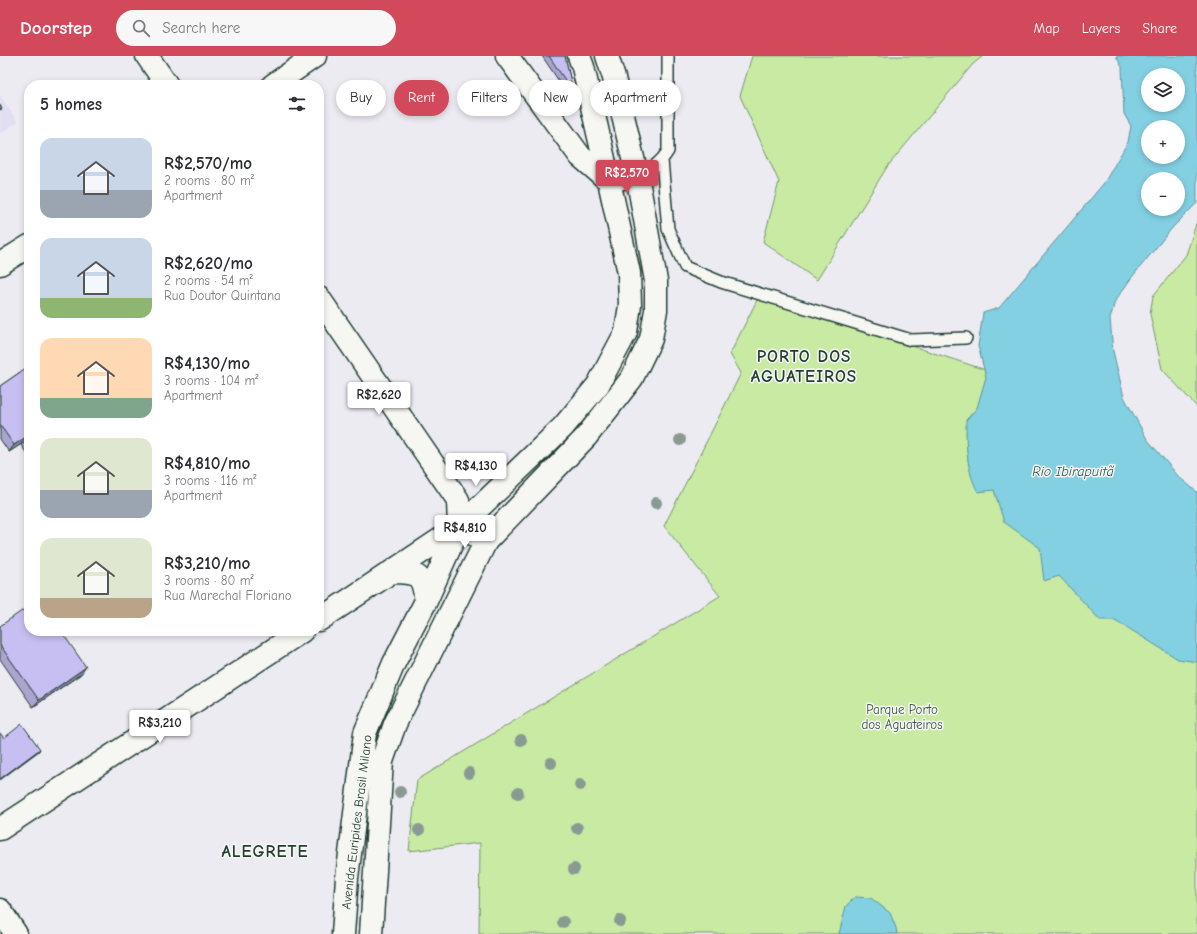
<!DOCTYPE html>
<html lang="en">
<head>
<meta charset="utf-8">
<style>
  :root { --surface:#fff; --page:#f7f7f7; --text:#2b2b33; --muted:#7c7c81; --accent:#d1495b }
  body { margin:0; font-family:"Comic Neue",sans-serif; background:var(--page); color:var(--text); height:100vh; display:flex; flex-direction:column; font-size:15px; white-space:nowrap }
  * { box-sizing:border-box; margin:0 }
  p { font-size:13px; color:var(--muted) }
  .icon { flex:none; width:22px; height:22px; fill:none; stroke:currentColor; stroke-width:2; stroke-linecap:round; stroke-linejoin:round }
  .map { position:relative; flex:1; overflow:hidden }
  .panel { position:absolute; left:24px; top:24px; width:300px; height:556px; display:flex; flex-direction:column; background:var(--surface); border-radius:16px; box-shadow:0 2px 6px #0003 }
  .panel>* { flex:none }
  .guide { position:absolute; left:336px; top:24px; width:380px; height:36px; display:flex; gap:8px }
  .buttons { position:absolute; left:1141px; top:12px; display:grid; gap:8px }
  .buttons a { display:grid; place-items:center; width:44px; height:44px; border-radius:50%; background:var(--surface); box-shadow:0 2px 6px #0003; font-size:20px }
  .price { position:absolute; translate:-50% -34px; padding:0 9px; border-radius:4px; background:#fff; color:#222; font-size:13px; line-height:26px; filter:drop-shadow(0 1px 2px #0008) }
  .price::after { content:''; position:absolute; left:50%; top:24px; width:12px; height:9px; margin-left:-6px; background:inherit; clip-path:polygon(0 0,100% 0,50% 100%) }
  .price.current { background:var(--accent); color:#fff }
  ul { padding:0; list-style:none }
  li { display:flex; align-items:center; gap:12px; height:100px; padding:0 16px }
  li span { display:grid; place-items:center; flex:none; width:112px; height:80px; border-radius:12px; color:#555 }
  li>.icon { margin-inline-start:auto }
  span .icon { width:48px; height:48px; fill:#fffc; stroke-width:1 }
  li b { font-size:17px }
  h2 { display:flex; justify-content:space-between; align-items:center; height:48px; padding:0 16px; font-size:17px }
  .pill { padding:0 14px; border-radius:18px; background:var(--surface); box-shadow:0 2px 6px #0003; font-size:14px; line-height:36px }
  .pill.current { background:var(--accent); color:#fff }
  header { display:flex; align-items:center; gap:24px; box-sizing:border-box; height:56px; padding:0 20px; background:var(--accent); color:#fff }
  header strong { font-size:19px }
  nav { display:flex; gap:22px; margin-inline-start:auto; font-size:14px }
  .search { width:280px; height:36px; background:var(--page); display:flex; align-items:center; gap:10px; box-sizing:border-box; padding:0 14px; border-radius:22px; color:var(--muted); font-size:15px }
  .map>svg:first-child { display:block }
</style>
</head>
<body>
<header>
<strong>Doorstep</strong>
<div class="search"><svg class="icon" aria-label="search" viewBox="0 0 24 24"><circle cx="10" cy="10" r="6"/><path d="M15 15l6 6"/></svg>Search here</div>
<nav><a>Map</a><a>Layers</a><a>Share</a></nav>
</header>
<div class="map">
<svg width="1197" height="878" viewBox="0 0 1197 878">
  <rect width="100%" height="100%" fill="#edebf2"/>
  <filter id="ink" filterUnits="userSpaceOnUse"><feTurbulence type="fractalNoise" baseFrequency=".025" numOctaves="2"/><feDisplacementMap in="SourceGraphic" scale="8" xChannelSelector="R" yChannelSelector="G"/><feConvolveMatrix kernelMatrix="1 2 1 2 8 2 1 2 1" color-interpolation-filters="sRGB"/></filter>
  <g filter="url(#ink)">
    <!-- built -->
    <path fill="#e2def2" d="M0,39L18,66L0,78Z"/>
    <!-- green -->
    <path fill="#c8eaa3" stroke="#74946c" d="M752,0H983L973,8L887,111L817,224L763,186L779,126L740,40Z
      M1197,165V351L1162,313L1150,258L1153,240L1186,199Z
      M758,242L814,258L992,316L975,379L999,447L1197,588V878H479L480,787L409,795L417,724L720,540L664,470L741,317L730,298Z"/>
    <!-- water -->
    <path fill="#83d0e2" stroke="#5b959c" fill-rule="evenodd" d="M1116,0H1197V147L1173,171L1132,221L1115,245L1110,263L1113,295L1124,341L1147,383L1179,421L1197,436V606L1178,603L1115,564H1100L1059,520L1044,525L1040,492L1004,466L994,434L978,436C966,414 966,389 966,364L977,352L986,321L978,290L983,257L999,252L1104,127L1128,86L1131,70L1124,58L1122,11ZM1148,19H1178V49H1148ZM1148,71H1178V101H1148ZM1148,123H1178V153H1148Z
      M855,841L871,842L890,857L896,872L897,878H839L846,850Z"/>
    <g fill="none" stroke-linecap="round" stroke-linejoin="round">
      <!-- service casing -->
      <g stroke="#1f3d34" stroke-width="14">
        <path id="service" d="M662,104L668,173L685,211L721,226L911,284L966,282
          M637,119C651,113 660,108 668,95V0"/>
      </g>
      <!-- minor casing -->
      <g stroke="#1f3d34" stroke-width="25">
        <path id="minor" d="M147,0L167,29
          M507,0L580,100L609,125L637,119
          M273,29L315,0
          M0,208L29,190
          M319,242L458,444L459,471L486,485
          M0,854L16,878"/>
      </g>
      <!-- secondary casing -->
      <g stroke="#1f3d34" stroke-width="25">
        <path id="secondary" d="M393,516C419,517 422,518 426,545
          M319,564L459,471
          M0,773L302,575
          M343,878L347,822L365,677L394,607L426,545L459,471L563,371L598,329L626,276L630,249L629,217L609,125L583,11L579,0
          M371,878L382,705L395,668L486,485L586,381L632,322L651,283L656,254V225L637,119L614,22L607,0"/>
      </g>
      <!-- service -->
      <use href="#service" stroke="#f6f6f2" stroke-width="11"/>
      <!-- minor -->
      <use href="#minor" stroke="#f6f6f2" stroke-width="22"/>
      <!-- secondary -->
      <use href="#secondary" stroke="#f6f6f2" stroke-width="22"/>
    </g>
    <!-- trees -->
    <g fill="#899a93">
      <circle cx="680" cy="384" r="6"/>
      <circle cx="656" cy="447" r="6"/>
      <circle cx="521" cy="684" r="6"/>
      <circle cx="551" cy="707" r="6"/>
      <circle cx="469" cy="717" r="6"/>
      <circle cx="580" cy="729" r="6"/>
      <circle cx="400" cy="736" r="6"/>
      <circle cx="518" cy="737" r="6"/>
      <circle cx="577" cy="772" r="6"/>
      <circle cx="419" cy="774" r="6"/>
      <circle cx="574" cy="813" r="6"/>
      <circle cx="620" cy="865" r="6"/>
      <circle cx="563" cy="866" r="6"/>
    </g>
    <!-- wall -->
    <path fill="#aba4cf" stroke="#1f3d34" d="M542,0H565L573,35L569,40Z
      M29,310V401L21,389L23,387L9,396L0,383V330Z
      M0,570L81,618L33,651L0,603Z"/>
    <!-- shaded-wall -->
    <path fill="#8b86a9" stroke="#1f3d34" d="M29,379V382H26L23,387L9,396L14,389Z
      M86,611L81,618L33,651L39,644Z
      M40,693L39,695L0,724V723Z"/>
    <!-- building -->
    <path fill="#c7bff1" stroke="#1f3d34" d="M549,0H565L573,35V36Z
      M0,49L2,53L0,54Z
      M29,310V379L14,389L0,369V330Z
      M29,380V386L26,382Z
      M29,550V575H61L86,611L39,644L0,589V570Z
      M22,668L40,693L0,723V677L4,682Z"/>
  </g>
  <g text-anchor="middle" stroke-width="3" stroke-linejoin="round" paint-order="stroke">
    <!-- park labels -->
    <g font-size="13" fill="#385745" stroke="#f6f6f2">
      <text x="902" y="658">Parque Porto<tspan x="902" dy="15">dos Aguateiros</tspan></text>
    </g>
    <!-- street labels -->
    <g font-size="13" fill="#1f3d34" stroke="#f6f6f2">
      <text transform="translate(356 766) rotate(-83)" y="5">Avenida Euripides Brasil Milano</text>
    </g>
    <!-- water labels -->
    <g font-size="14" font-style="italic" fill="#335a57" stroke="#f6f6f2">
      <text x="1073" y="420">Rio Ibirapuitã</text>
    </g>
    <!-- district labels -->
    <g font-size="17" font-weight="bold" letter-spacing="1" fill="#1f3d34" stroke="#f6f6f2">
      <text x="804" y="306">PORTO DOS<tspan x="804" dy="20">AGUATEIROS</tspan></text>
      <text x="265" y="801">ALEGRETE</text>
    </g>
  </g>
</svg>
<div class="buttons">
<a><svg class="icon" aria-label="layers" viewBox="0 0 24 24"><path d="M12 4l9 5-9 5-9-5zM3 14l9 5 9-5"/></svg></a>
<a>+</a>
<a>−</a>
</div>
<b class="price current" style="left:627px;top:138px">R$2,570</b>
<b class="price" style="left:379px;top:360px">R$2,620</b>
<b class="price" style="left:476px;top:431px">R$4,130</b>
<b class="price" style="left:465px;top:493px">R$4,810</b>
<b class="price" style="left:160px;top:688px">R$3,210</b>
<div class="guide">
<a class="pill">Buy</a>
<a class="pill current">Rent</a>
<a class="pill">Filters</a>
<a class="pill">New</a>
<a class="pill">Apartment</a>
</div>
<section class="panel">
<h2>5 homes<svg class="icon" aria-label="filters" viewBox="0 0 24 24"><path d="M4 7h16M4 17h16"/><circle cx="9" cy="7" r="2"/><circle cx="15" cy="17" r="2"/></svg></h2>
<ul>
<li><span style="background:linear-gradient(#c9d6e8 65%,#9aa5b1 0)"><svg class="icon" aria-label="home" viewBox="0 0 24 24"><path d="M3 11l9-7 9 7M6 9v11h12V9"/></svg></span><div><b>R$2,570/mo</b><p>2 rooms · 80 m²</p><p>Apartment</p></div></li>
<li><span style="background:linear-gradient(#c9d6e8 75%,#8fb573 0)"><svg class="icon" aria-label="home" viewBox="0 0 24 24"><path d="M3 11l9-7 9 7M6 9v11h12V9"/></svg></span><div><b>R$2,620/mo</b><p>2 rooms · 54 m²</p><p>Rua Doutor Quintana</p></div></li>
<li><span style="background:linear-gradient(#ffd9b3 75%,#7fa58c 0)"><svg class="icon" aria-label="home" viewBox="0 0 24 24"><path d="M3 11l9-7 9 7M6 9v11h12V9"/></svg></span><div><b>R$4,130/mo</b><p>3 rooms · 104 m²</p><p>Apartment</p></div></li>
<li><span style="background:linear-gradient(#dfe7d0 65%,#9aa5b1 0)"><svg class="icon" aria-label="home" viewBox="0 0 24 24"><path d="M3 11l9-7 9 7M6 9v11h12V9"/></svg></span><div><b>R$4,810/mo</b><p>3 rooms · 116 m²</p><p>Apartment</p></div></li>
<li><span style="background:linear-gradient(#dfe7d0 75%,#b9a48a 0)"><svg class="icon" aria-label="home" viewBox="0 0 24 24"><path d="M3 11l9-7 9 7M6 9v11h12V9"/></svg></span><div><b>R$3,210/mo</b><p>3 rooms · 80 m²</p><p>Rua Marechal Floriano</p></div></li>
</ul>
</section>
</div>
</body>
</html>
